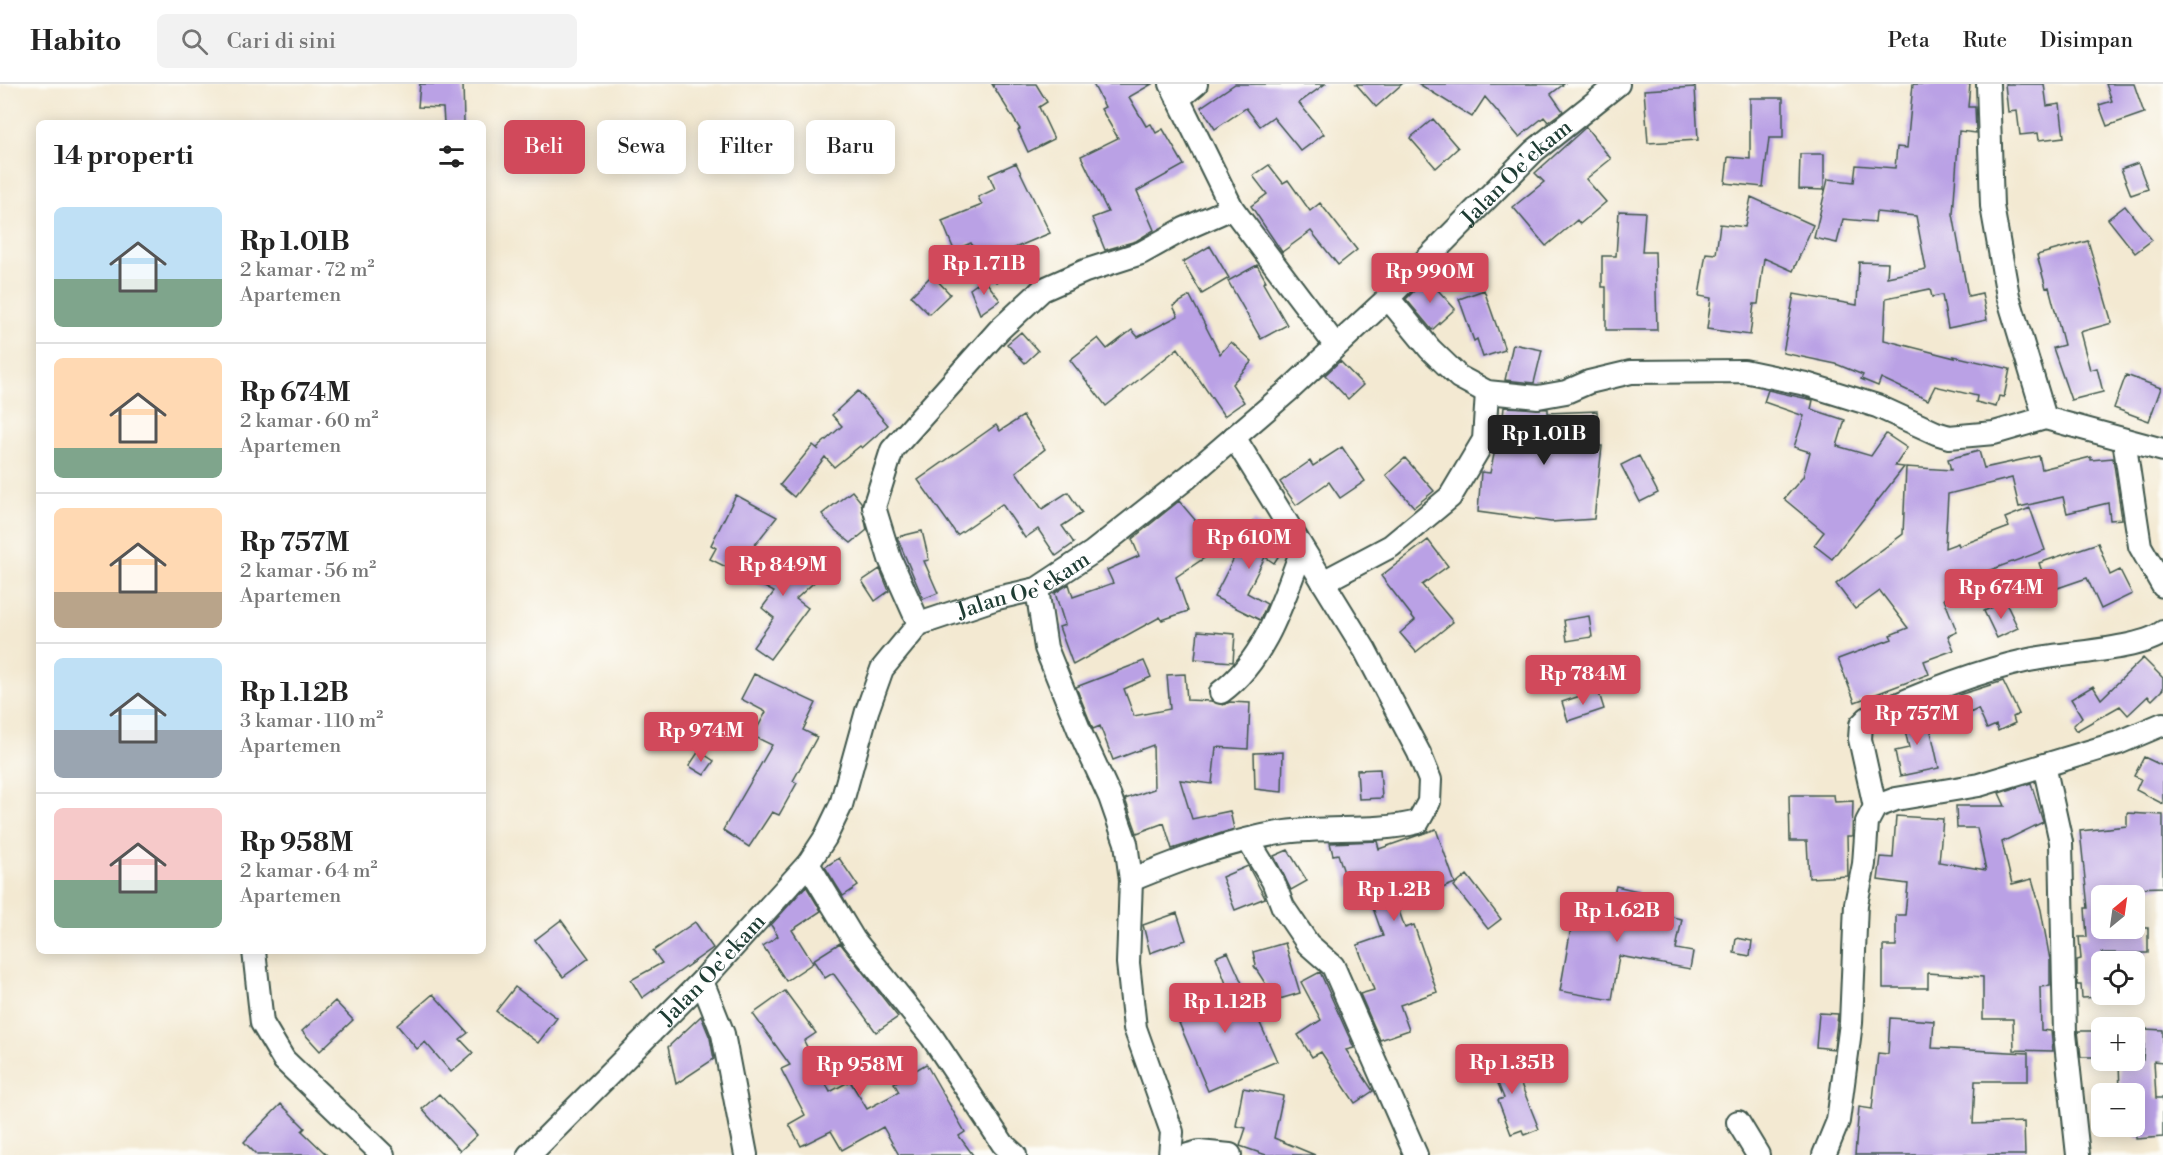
<!DOCTYPE html>
<html lang="id">
<head>
<meta charset="utf-8">
<style>
  :root { --surface:#fff; --page:#f2f2f2; --text:#222; --muted:#767676; --line:#e0e0e0; --accent:#d1495b }
  body { margin:0; font-family:"Libre Bodoni",serif; background:var(--page); color:var(--text); height:100vh; display:flex; flex-direction:column; font-size:22px; white-space:nowrap }
  * { box-sizing:border-box; margin:0 }
  p { font-size:20px; color:var(--muted) }
  .icon { flex:none; width:33px; height:33px; fill:none; stroke:currentColor; stroke-width:2; stroke-linecap:round; stroke-linejoin:round }
  .map { position:relative; flex:1; overflow:hidden }
  .panel { position:absolute; left:36px; top:36px; width:450px; height:834px; display:flex; flex-direction:column; background:var(--surface); border-radius:9px; box-shadow:0 3px 15px #0003 }
  .panel>* { flex:none }
  .banner { position:absolute; left:504px; top:36px; width:570px; height:54px; display:flex; gap:12px }
  .needle { width:39px; rotate:29deg }
  .controls { position:absolute; left:2091px; top:801px; display:grid; gap:12px }
  .controls a { display:grid; place-items:center; width:54px; height:54px; border-radius:9px; background:var(--surface); box-shadow:0 3px 15px #0003; font-size:30px }
  .price { position:absolute; translate:-50% -51px; padding:0 14px; border-radius:6px; background:var(--accent); color:#fff; font-size:20px; line-height:39px; filter:drop-shadow(0 2px 3px #0008) }
  .price::after { content:''; position:absolute; left:50%; top:36px; width:18px; height:14px; margin-left:-9px; background:inherit; clip-path:polygon(0 0,100% 0,50% 100%) }
  .price.current { background:#222; color:#fff }
  ul { padding:0; list-style:none }
  li { display:flex; align-items:center; gap:18px; height:150px; padding:0 18px }
  li+li { border-top:2px solid var(--line) }
  li span { display:grid; place-items:center; flex:none; width:168px; height:120px; border-radius:9px; color:#555 }
  li>.icon { margin-inline-start:auto }
  span .icon { width:72px; height:72px; fill:#fffc; stroke-width:1 }
  li b { font-size:26px }
  h2 { display:flex; justify-content:space-between; align-items:center; height:72px; padding:0 18px; font-size:26px }
  .tag { padding:0 21px; border-radius:9px; background:var(--surface); box-shadow:0 3px 15px #0003; font-size:21px; line-height:54px }
  .tag.current { background:var(--accent); color:#fff }
  header { display:flex; align-items:center; gap:36px; box-sizing:border-box; height:84px; padding:0 30px; background:var(--surface); border-bottom:2px solid var(--line) }
  header strong { font-size:28px }
  nav { display:flex; gap:33px; margin-inline-start:auto; font-size:21px }
  .search { width:420px; height:54px; background:var(--page); display:flex; align-items:center; gap:15px; box-sizing:border-box; padding:0 21px; border-radius:9px; color:var(--muted); font-size:22px }
  .map>svg:first-child { display:block }
</style>
</head>
<body>
<header>
<strong>Habito</strong>
<div class="search"><svg class="icon" aria-label="search" viewBox="0 0 24 24"><circle cx="10" cy="10" r="6"/><path d="M15 15l6 6"/></svg>Cari di sini</div>
<nav><a>Peta</a><a>Rute</a><a>Disimpan</a></nav>
</header>
<div class="map">
<svg width="2163" height="1071" viewBox="0 0 2163 1071">
  <rect width="100%" height="100%" fill="#fdfcf7"/>
  <filter id="ink" filterUnits="userSpaceOnUse"><feTurbulence type="fractalNoise" baseFrequency=".0167" numOctaves="2"/><feDisplacementMap in="SourceGraphic" scale="12" xChannelSelector="R" yChannelSelector="G"/><feConvolveMatrix kernelMatrix="1 2 1 2 8 2 1 2 1" color-interpolation-filters="sRGB"/></filter>
  <filter id="wash" filterUnits="userSpaceOnUse"><feTurbulence type="fractalNoise" baseFrequency=".008" numOctaves="4" result="noise"/><feDisplacementMap in="SourceGraphic" scale="24" xChannelSelector="R" yChannelSelector="G"/><feGaussianBlur stdDeviation="1.35" result="paint"/><feColorMatrix in="noise" values="0 0 0 0 0 0 0 0 0 0 0 0 0 0 0 0 0 1.4 0 .05"/><feComposite in="paint" operator="in"/></filter>
  <g filter="url(#wash)">
    <rect width="100%" height="100%" fill="#f3e9d2"/>
    <g id="blocks">
      <!-- building -->
      <path fill="#baa1e5" d="M420,0H463L464,39H444L443,24L418,23Z
        M992,0H1036L1047,18L1039,23L1054,55L1028,68L1018,46L1020,45Z
        M1093,0H1152L1129,13L1146,42L1151,40L1156,49L1163,45L1184,81L1137,107L1154,146L1136,157L1105,166L1092,134L1108,128L1081,72L1118,54L1101,25L1105,23Z
        M1235,0H1325L1299,19L1324,50L1301,67L1273,33L1260,42L1246,24L1215,45L1201,23Z
        M1356,0H1402L1376,23Z
        M1419,0H1564L1551,10L1563,27L1548,38L1544,33L1519,53L1485,13L1472,33Z
        M1913,0H1970L1968,23H1975L1976,49L1959,47L1953,130L1968,212L1982,209L1987,236L1948,244L1942,211L1932,213L1930,205L1886,214L1884,256L1955,274L1954,272L2010,285L2004,313L1999,312L1996,323L1976,318L1977,312L1935,302L1928,316L1881,294L1878,302L1861,295L1863,291L1836,280L1783,269L1794,210L1857,221L1859,178L1888,179L1887,193L1926,185L1916,132L1876,128L1875,138L1843,135L1837,159L1814,154L1828,95L1854,98L1856,81L1895,84L1897,63L1907,64Z
        M2005,0H2044L2047,22L2060,20L2064,53L2039,56L2038,49L2020,51L2017,27L2008,28Z
        M2106,0H2134L2144,29L2107,42L2099,21L2112,17Z
        M1695,3L1698,56L1648,59L1644,6Z
        M1750,14H1783V54H1769L1763,103L1725,99L1728,73L1750,75Z
        M1433,35L1458,64L1436,84L1410,54Z
        M1586,43L1611,75L1586,95L1606,118L1580,140L1577,136L1546,162L1513,123L1544,98L1535,89Z
        M1800,70H1824V106L1799,105Z
        M1016,79L1050,149L1005,168L1016,185L996,198L971,159L954,166L942,137L982,121L978,113L995,105L989,91Z
        M2138,79L2148,105L2131,111L2121,85Z
        M1269,81L1283,99L1288,96L1310,127L1320,119L1357,166L1338,181L1311,147L1282,168L1251,122L1267,110L1253,92Z
        M1751,113L1813,141L1793,187L1764,174L1758,220H1754L1750,251L1707,245L1711,214L1699,212L1706,169L1716,170L1720,140L1745,143Z
        M2125,122L2152,156L2135,169L2108,135Z
        M1619,127L1645,128L1642,168H1655L1657,246H1606V203H1602V172H1616Z
        M2088,157L2112,239L2080,248L2090,286L2097,284L2103,308L2071,316L2053,264L2064,261L2049,203L2046,204L2037,171Z
        M1210,162L1229,194L1202,210L1183,178Z
        M1257,181L1266,197L1263,199L1287,241L1261,255L1228,197Z
        M932,191L950,210L929,230L911,212Z
        M1427,194L1455,225L1432,246L1406,215Z
        M984,195L1000,216L980,230L970,205Z
        M1484,206L1505,266L1483,273L1477,255L1474,257L1459,215Z
        M1190,212L1220,270L1231,258L1252,277L1232,300L1244,318L1224,332L1178,264L1106,322L1070,276L1098,254L1107,265L1132,246L1138,253L1178,232L1173,222Z
        M1021,248L1038,267L1025,279L1007,260Z
        M1513,260L1542,266L1534,299L1505,296Z
        M1340,277L1363,301L1348,315L1325,291Z
        M2126,291L2161,304L2149,337L2114,324Z
        M1768,306L1813,316L1811,325L1845,336L1837,362L1871,372L1886,350L1907,364L1895,382L1904,383L1832,475L1814,461L1824,448L1784,415L1803,393L1810,368L1794,363L1804,332L1764,318Z
        M858,307L888,341L862,364L860,362L834,383L825,373L794,413L780,401L813,361L819,366L817,364L842,342L832,331Z
        M1504,323L1548,325V329L1597,327L1599,362H1602L1594,435L1551,438L1478,428L1481,388L1490,389L1497,357L1499,333H1503Z
        M1023,332L1045,365L1016,388L1042,425L1068,408L1082,429L1062,442L1074,459L1056,472L1038,445L1025,454L1002,420L957,451L918,396L996,341L1000,347Z
        M1342,363L1365,397L1340,414L1329,398L1296,421L1280,398L1310,377L1313,382Z
        M1979,367L1984,384L2039,372L2042,385L2091,373V376L2113,374L2122,435L2110,436L2108,419L2067,429L2063,413L2019,423L2012,394L1948,410L1945,464L1958,459L1959,462L2009,443L2005,434L2030,424L2045,466L1971,493L1975,503L1944,515L1957,548L1948,552L1954,566L1924,577L1929,590L1855,618L1838,575L1892,555L1890,551L1908,544L1880,507L1855,525L1836,500L1903,450L1906,383L1951,386L1948,375Z
        M1639,372L1658,409L1640,418L1621,381Z
        M1405,374L1434,407L1414,423L1386,391Z
        M852,407L861,418L867,446L851,459L835,446L822,430Z
        M736,411L777,433L734,487L710,475L716,464L711,461Z
        M1179,417L1219,464L1176,493L1188,527L1162,536L1160,533L1073,581L1059,543L1065,541L1055,509L1069,500L1073,513L1113,499L1107,486L1139,472L1132,455Z
        M1253,437L1281,456L1285,462L1274,479L1265,473L1247,509L1267,520L1260,536L1214,513Z
        M922,447L929,476L924,477L938,509L923,515L897,453Z
        M1428,456L1448,482L1422,501L1453,538L1416,568L1400,549L1415,536L1381,492Z
        M2098,459L2110,491L2120,486L2132,510L2101,525L2087,494L2049,507L2039,479Z
        M805,470L823,490L796,515L808,524L770,575L753,563L774,534L762,524L774,508L743,492L770,471L791,482Z
        M880,485L889,507L875,517L862,497Z
        M2005,517L2018,544L1997,554L1984,527Z
        M1589,532L1592,553L1567,557L1564,536Z
        M1198,547L1235,550L1233,578L1195,575Z
        M2143,574L2163,594V605L2152,616L2148,612L2128,631L2120,622L2076,647L2073,642L2082,633L2071,615L2093,602L2101,615Z
        M1144,577L1151,593L1124,605L1134,632L1170,625L1167,591L1185,590L1187,616L1211,617L1223,621L1230,618L1250,619L1248,665L1216,663L1212,700L1180,696L1192,735L1230,727L1234,745L1172,765L1164,739L1137,749L1125,715L1154,705L1153,661L1113,676L1100,642L1093,645L1076,603Z
        M754,590L816,619L803,646L817,653L793,697L797,699L779,731L772,728L749,763L723,746L772,661L753,652L766,628L741,615Z
        M2003,597L2019,630L2013,633L2015,639L1998,647L1996,641L1987,645L1978,625L1968,630L1959,611Z
        M1598,606L1604,625L1568,637L1562,618Z
        M1926,625L1939,684L1900,692L1895,667L1909,664L1902,633Z
        M699,667L714,677L704,691L689,682Z
        M1283,668L1282,708L1255,705L1254,669Z
        M2144,673L2163,682V720L2136,706L2141,695L2134,692Z
        M1380,685L1382,714L1359,715L1357,686Z
        M2031,699L2043,738L2002,758L2012,800L2032,795L2041,826L2050,876V902L2040,903L2041,946L2051,947L2053,967L2014,966L2013,935H1983V893L1928,889V904H1883V862H1896V831H1905L1908,800L1878,796L1881,773L1893,774L1896,732L1943,735L1939,778L1986,786L1977,744H1957L1956,722H2005L1999,709Z
        M1789,711H1834L1835,718L1853,717L1852,752H1847L1848,792L1809,794L1807,757H1790Z
        M2127,729L2163,731V803L2136,804L2137,812H2102V844H2148V869H2102V913L2082,914L2081,901H2077V876L2081,875L2079,853H2087L2085,824H2088L2080,747L2127,742Z
        M1436,745L1455,799L1430,809L1423,791L1391,804L1405,844L1414,841L1437,908L1400,921L1409,946L1380,956L1360,910L1374,906L1357,861L1383,852L1364,799L1349,804L1338,770L1333,771L1330,759L1377,757L1379,765Z
        M1288,766L1307,797L1291,806L1274,772Z
        M839,774L858,802L843,812L825,783Z
        M1248,782L1265,814L1235,826L1222,793Z
        M1467,791L1501,835L1488,845L1454,802Z
        M806,802L821,827L792,846L813,879L786,897L763,862L778,852L771,841Z
        M1616,802L1638,807L1634,825L1682,835L1676,865L1693,868L1690,885L1619,872L1612,916L1560,907L1576,815L1611,822Z
        M1177,829L1186,856L1150,869L1143,841Z
        M561,836L589,874L563,893L535,856Z
        M695,838L713,864L642,914L631,896L662,879L653,867Z
        M1736,854L1752,857L1750,872L1734,869Z
        M840,859L898,933L876,948L833,889L825,894L813,876Z
        M1285,859L1300,909L1276,916L1254,882L1256,881L1253,868Z
        M1228,868L1277,977L1208,1007L1171,920L1196,910L1205,932L1234,921L1216,873Z
        M1320,888L1354,964L1346,966L1373,1007L1355,1019L1321,968L1312,973L1298,951L1321,936L1301,898Z
        M515,903L557,934L538,959L496,927Z
        M785,907L816,949L804,957L830,1008L850,997L867,1025L899,1008L894,999L926,980L965,1048L959,1052L973,1071H899L883,1043L842,1066L831,1047L801,1062L789,1040L805,1031L781,985L790,981L753,930Z
        M433,910L468,949L460,955L473,969L451,988L425,958L417,965L397,941Z
        M335,917L353,936L320,967L302,947Z
        M1819,929L1838,930L1834,965L1816,963Z
        M701,932L710,954L714,975L676,1000L668,963Z
        M1890,934L1934,937L1932,964L2028,969V997H1975L1973,1040L2024,1038L2025,1071H1855L1859,1023L1872,1025L1878,969L1888,970Z
        M2145,945L2163,946V978L2154,977L2156,1014H2163V1053L2136,1055L2134,1010H2120L2119,976H2143Z
        M2078,947H2102V973H2081Z
        M1507,965L1539,1045L1524,1051L1522,1046L1511,1050L1498,1016L1504,1014L1487,973Z
        M1243,1004L1283,1012L1274,1054L1315,1071H1266L1240,1062L1246,1044L1236,1042Z
        M439,1010L477,1051L460,1067L422,1025Z
        M281,1020L305,1044L302,1047L327,1071H257L244,1058Z"/>
    </g>
  </g>
  <g filter="url(#ink)">
    <use href="#blocks" fill-opacity="0" stroke="#3f574c" stroke-width="1.5"/>
    <g fill="none" stroke-linecap="round" stroke-linejoin="round">
      <!-- minor casing -->
      <g stroke="#3f574c" stroke-width="26">
        <g id="minor">
          <path d="M1171,0L1232,124L1336,262"/>
          <path d="M1988,0L1992,122L2008,212L2045,334"/>
          <path d="M1178,15L1196,0"/>
          <path d="M1388,214L1430,265L1459,293L1487,308L1538,313L1566,308L1589,298L1631,288L1744,287L1806,300L1877,322L1936,349L1949,353L1994,349L2045,334L2163,366"/>
          <path d="M2124,356L2140,462L2163,502"/>
          <path d="M1323,498L1391,462L1450,413L1484,356L1487,308"/>
          <path d="M1037,505L1046,564L1080,648L1110,713L1126,759L1131,796L1128,879L1135,944L1172,1048L1170,1071"/>
          <path d="M919,540L890,475L874,423L892,366L999,246L1042,206L1085,187L1141,169L1184,145L1232,124"/>
          <path d="M1221,608C1266,575 1283,516 1302,466"/>
          <path d="M2044,681L2061,758L2065,950L2078,1071"/>
          <path d="M1875,723L1860,655L1861,641L1868,634C1919,610 1974,588 2029,576C2060,569 2141,566 2163,548"/>
          <path d="M1248,756L1273,797L1283,823L1308,860L1333,882L1416,1071"/>
          <path d="M808,780L854,856L932,953L1003,1060L1015,1071"/>
          <path d="M1131,796C1180,776 1232,756 1285,748C1329,742 1375,749 1418,738L1429,718L1430,696L1419,669L1365,566L1234,353"/>
          <path d="M254,867L262,939L284,976L383,1071"/>
          <path d="M702,897L723,950L746,1071"/>
          <path d="M1738,1038L1758,1071"/>
          <path id="s1" d="M529,1071L702,897L808,780L825,754L841,721L867,627L882,585L919,540L997,514L1037,505L1093,468L1188,393L1288,307L1388,214L1534,67L1618,0"/>
          <path d="M1188,1071L1199,1068L1230,1071"/>
          <path d="M1824,1071L1838,1037L1851,939L1856,820L1864,780L1867,738L1875,723L1896,715L1979,701L2118,659L2163,640"/>
        </g>
      </g>
      <!-- minor -->
      <use href="#minor" stroke="#fff" stroke-width="22"/>
    </g>
  </g>
  <g text-anchor="middle" stroke-width="6" stroke-linejoin="round" paint-order="stroke">
    <!-- street labels -->
    <g font-size="22" fill="#1f3d34" stroke="#fdfcf7">
      <text dy="8" stroke="none"><textPath href="#s1" startOffset="1431">Jalan Oe'ekam</textPath></text>
      <text dy="8" stroke="none"><textPath href="#s1" startOffset="783">Jalan Oe'ekam</textPath></text>
      <text dy="8" stroke="none"><textPath href="#s1" startOffset="261">Jalan Oe'ekam</textPath></text>
    </g>
  </g>
</svg>
<div class="controls">
<a><svg class="needle" viewBox="-14 -14 28 28"><path d="M0-13l5 13h-10z" fill="#e53935"/><path d="M0 13l5-13h-10z" fill="#767676"/></svg></a>
<a><svg class="icon" aria-label="locate" viewBox="0 0 24 24"><circle cx="12" cy="12" r="6"/><path d="M12 2v4M12 18v4M2 12h4M18 12h4"/></svg></a>
<a>+</a>
<a>−</a>
</div>
<b class="price" style="left:984px;top:212px">Rp 1.71B</b>
<b class="price" style="left:1430px;top:220px">Rp 990M</b>
<b class="price current" style="left:1544px;top:382px">Rp 1.01B</b>
<b class="price" style="left:1249px;top:486px">Rp 610M</b>
<b class="price" style="left:783px;top:513px">Rp 849M</b>
<b class="price" style="left:2001px;top:536px">Rp 674M</b>
<b class="price" style="left:1583px;top:622px">Rp 784M</b>
<b class="price" style="left:1917px;top:662px">Rp 757M</b>
<b class="price" style="left:701px;top:679px">Rp 974M</b>
<b class="price" style="left:1394px;top:838px">Rp 1.2B</b>
<b class="price" style="left:1617px;top:859px">Rp 1.62B</b>
<b class="price" style="left:1225px;top:950px">Rp 1.12B</b>
<b class="price" style="left:1512px;top:1011px">Rp 1.35B</b>
<b class="price" style="left:860px;top:1013px">Rp 958M</b>
<div class="banner">
<a class="tag current">Beli</a>
<a class="tag">Sewa</a>
<a class="tag">Filter</a>
<a class="tag">Baru</a>
</div>
<section class="panel">
<h2>14 properti<svg class="icon" aria-label="filters" viewBox="0 0 24 24"><path d="M4 7h16M4 17h16"/><circle cx="9" cy="7" r="2"/><circle cx="15" cy="17" r="2"/></svg></h2>
<ul>
<li><span style="background:linear-gradient(#bfe0f5 60%,#7fa58c 0)"><svg class="icon" aria-label="home" viewBox="0 0 24 24"><path d="M3 11l9-7 9 7M6 9v11h12V9"/></svg></span><div><b>Rp 1.01B</b><p>2 kamar · 72 m²</p><p>Apartemen</p></div></li>
<li><span style="background:linear-gradient(#ffd9b3 75%,#7fa58c 0)"><svg class="icon" aria-label="home" viewBox="0 0 24 24"><path d="M3 11l9-7 9 7M6 9v11h12V9"/></svg></span><div><b>Rp 674M</b><p>2 kamar · 60 m²</p><p>Apartemen</p></div></li>
<li><span style="background:linear-gradient(#ffd9b3 70%,#b9a48a 0)"><svg class="icon" aria-label="home" viewBox="0 0 24 24"><path d="M3 11l9-7 9 7M6 9v11h12V9"/></svg></span><div><b>Rp 757M</b><p>2 kamar · 56 m²</p><p>Apartemen</p></div></li>
<li><span style="background:linear-gradient(#bfe0f5 60%,#9aa5b1 0)"><svg class="icon" aria-label="home" viewBox="0 0 24 24"><path d="M3 11l9-7 9 7M6 9v11h12V9"/></svg></span><div><b>Rp 1.12B</b><p>3 kamar · 110 m²</p><p>Apartemen</p></div></li>
<li><span style="background:linear-gradient(#f6c9c9 60%,#7fa58c 0)"><svg class="icon" aria-label="home" viewBox="0 0 24 24"><path d="M3 11l9-7 9 7M6 9v11h12V9"/></svg></span><div><b>Rp 958M</b><p>2 kamar · 64 m²</p><p>Apartemen</p></div></li>
</ul>
</section>
</div>
</body>
</html>
